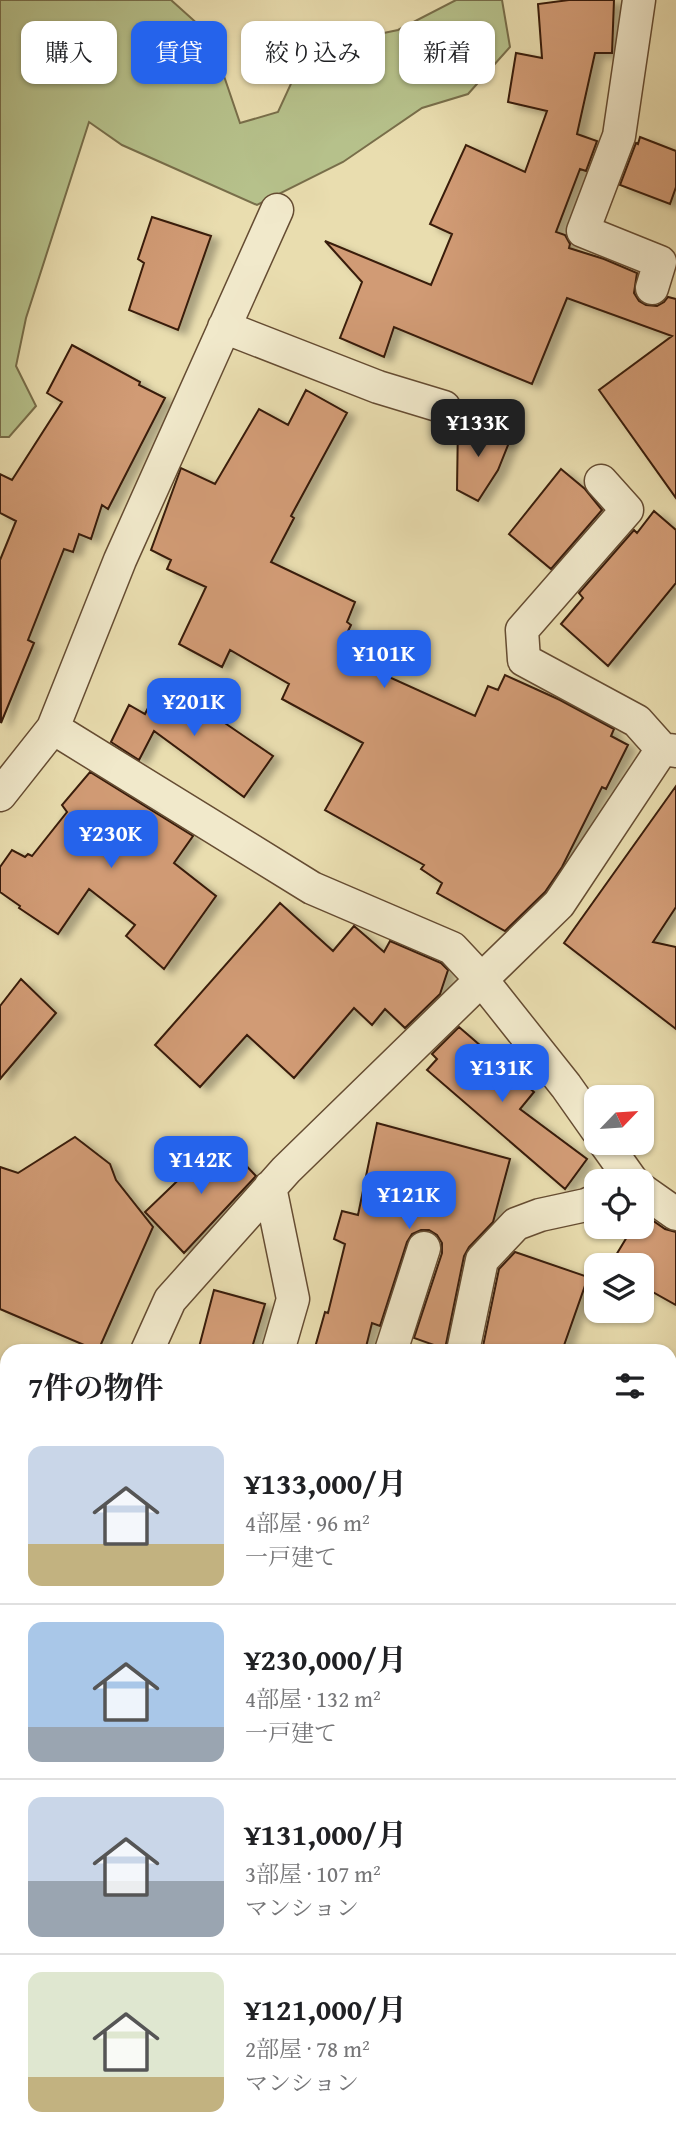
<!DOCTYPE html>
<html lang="ja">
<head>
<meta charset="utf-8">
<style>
  :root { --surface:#fff; --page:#f6f6f6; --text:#202124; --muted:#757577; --line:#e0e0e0; --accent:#2563eb }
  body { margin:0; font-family:"Gentium Book Plus","Noto Serif JP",serif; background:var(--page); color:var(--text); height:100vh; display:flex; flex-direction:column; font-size:26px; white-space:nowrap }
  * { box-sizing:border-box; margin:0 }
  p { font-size:23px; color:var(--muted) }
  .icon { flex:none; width:38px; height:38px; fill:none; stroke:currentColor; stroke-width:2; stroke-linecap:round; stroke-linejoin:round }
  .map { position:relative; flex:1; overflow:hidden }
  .side { position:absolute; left:0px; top:1344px; width:677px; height:798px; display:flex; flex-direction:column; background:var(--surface); border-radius:21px 21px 0 0; box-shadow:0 2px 5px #0004 }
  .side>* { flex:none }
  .banner { position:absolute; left:21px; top:21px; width:635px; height:63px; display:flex; gap:14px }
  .needle { width:46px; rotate:65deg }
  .fabs { position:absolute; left:584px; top:1085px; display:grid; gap:14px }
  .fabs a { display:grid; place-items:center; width:70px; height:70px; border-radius:14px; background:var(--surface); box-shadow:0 2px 5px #0004; font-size:35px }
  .price { position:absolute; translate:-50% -60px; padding:0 16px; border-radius:14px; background:var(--accent); color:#fff; font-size:23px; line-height:46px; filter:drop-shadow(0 2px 4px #0008) }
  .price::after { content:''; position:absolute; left:50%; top:42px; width:21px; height:16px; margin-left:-10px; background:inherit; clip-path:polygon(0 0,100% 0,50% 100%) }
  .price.on { background:#222; color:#fff }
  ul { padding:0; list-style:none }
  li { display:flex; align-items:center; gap:21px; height:175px; padding:0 28px }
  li+li { border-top:2px solid var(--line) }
  li span { display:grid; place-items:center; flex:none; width:196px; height:140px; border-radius:14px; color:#555 }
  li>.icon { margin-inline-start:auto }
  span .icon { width:84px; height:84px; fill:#fffc; stroke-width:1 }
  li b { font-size:30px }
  h2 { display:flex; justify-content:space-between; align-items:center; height:84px; padding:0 28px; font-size:30px }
  .tag { padding:0 24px; border-radius:14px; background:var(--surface); box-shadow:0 2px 5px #0004; font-size:24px; line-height:63px }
  .tag.on { background:var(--accent); color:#fff }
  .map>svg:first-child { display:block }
</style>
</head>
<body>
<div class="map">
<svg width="676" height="2142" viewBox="0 0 676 2142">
  <defs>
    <filter id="shadow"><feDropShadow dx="8" dy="4.5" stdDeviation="3.5" flood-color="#0004"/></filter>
  </defs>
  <rect width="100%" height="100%" fill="#e9ddaf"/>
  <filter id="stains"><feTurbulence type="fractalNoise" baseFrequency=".00286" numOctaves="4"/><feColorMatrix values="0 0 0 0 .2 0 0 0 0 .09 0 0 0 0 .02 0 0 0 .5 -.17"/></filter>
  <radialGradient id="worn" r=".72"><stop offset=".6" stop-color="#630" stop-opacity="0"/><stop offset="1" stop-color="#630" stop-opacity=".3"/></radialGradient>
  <!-- green -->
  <path fill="#b6c18b" stroke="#786e4a" stroke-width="2" d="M0,0H171L210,35L240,123L278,112L307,49L398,30L456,0H502L510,47L468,94L422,108L343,162L257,205L122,145L89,122L26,318L16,366L36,406L9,437H0Z"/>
  <!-- building -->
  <path fill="#d19b74" stroke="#391c08" stroke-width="2" filter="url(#shadow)" d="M569,0H614L612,53H595L577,134L597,141L586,171L580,169L556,232L565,235L570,244L569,248L604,259L637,273L634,293L639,301L646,305L657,306L664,302L668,297L676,299V498L599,390L672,336L567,298L532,384L394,327L384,357L340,338L362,282L325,241L431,285L452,234L430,224L466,145L525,172L547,111L508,102L516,53L542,58L538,4Z
    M640,137L676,151V187L670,204L620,185L636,143L638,144Z
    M152,217L211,236L178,330L129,310L144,263L138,259Z
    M72,345L140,382L139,385L165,398L108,509L102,505L91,539L79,534L73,552L64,549L28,640L34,643L1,723L0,560L16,521L0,513V474L12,480L62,402L47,393Z
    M306,390L347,413L291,516L294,518L271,562L355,602L347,622L351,625L345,637L365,648L358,663L475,716L488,686L498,690L505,675L560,700L614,729L611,736L628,745L606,789L602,787L562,867L545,892L505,931L437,893L442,883L421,869L424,865L325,810L363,743L282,699L289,684L230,650L222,667L179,644L206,587L167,569L171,560L151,550L181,468L215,484L259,409L288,425Z
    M458,421L510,440L498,470L478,501L457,490Z
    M561,469L585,489L602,510L551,569L509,534Z
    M654,511L676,530V583L608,666L561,624L583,598L579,593L634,530L637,533Z
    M162,680L273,756L244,797L154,731L139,760L111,742L129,705L145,714Z
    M90,772L193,836L174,863L216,896L164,969L126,936L135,925L89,889L58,934L19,908L20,906L0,892V867L12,850L25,857L28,854L32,856L67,812L62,805Z
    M676,786V907L653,942L676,947V1029L564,943Z
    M280,903L333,951L354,926L384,952L390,941L441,963L448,970L440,994L405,1028L385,1009L372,1025L354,1008L294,1078L247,1035L200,1087L155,1045Z
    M21,979L56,1013L0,1079V1006Z
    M459,1027L534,1092L520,1109L587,1159L565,1189L427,1070L437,1059L432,1054Z
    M377,1123L510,1159L493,1222L469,1247L464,1256L445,1349L414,1338L442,1253V1243L437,1235L429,1230H421L412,1234L407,1242L380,1326L372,1323L365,1351H314L325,1312L328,1313L345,1244L334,1239L342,1211L358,1215Z
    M75,1137L110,1164L116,1180L153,1227L98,1351L0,1309V1167L18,1173Z
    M221,1139L256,1176L184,1253L145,1212Z
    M642,1213L665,1229L676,1232V1305L642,1286V1265H610L633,1227H642Z
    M515,1252L588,1277L562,1351H482L499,1269Z
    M214,1290L265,1304L251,1351H198Z"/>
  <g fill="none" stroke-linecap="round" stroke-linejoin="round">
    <!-- street casing -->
    <g stroke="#654c32" stroke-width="35">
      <path id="street" d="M639,0L619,136L583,231L660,262L652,288
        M277,210L120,560L53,728L312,888L452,948L481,979L566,1086L597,1130
        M224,327L378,387L444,407
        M601,481L627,510L522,630L524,660L637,721L662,749
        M0,795L53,728
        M605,1143L632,1181
        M270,1187L293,1299L278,1351
        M642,1190L676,1214
        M147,1351L170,1300L286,1170L559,904L662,749L676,751
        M391,1351L424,1248
        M463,1351L482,1260L516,1224L540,1215L586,1205L597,1200
        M0,1673L7,1659
        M0,1760L7,1762
        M670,1958L676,1959
        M28,2142L32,2135"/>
    </g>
    <!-- street -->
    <use href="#street" stroke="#f1e9cb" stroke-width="32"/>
  </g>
  <rect width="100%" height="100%" filter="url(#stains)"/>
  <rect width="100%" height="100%" fill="url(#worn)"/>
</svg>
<div class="fabs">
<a><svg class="needle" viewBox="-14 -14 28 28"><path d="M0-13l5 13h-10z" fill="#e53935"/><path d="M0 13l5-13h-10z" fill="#757577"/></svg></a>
<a><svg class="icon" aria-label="locate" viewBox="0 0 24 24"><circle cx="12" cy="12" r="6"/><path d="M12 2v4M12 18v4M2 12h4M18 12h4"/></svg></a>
<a><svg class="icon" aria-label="layers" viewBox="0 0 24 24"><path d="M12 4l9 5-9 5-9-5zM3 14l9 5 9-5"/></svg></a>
</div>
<b class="price on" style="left:478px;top:459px">¥133K</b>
<b class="price" style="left:384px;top:690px">¥101K</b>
<b class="price" style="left:194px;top:738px">¥201K</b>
<b class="price" style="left:111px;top:870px">¥230K</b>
<b class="price" style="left:502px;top:1104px">¥131K</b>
<b class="price" style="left:201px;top:1196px">¥142K</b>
<b class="price" style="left:409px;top:1231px">¥121K</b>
<div class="banner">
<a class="tag">購入</a>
<a class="tag on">賃貸</a>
<a class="tag">絞り込み</a>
<a class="tag">新着</a>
</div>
<section class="side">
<h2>7件の物件<svg class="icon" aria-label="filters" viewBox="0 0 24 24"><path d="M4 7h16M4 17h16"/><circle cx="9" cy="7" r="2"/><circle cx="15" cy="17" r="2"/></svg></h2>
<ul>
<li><span style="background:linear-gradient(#c9d6e8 70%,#c2b280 0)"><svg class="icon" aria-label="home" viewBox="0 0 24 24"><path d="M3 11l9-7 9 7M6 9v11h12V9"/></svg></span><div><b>¥133,000/月</b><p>4部屋 · 96 m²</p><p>一戸建て</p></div></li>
<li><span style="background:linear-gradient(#a9c7e8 75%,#9aa5b1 0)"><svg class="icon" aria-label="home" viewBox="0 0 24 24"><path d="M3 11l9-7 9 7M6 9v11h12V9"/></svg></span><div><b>¥230,000/月</b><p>4部屋 · 132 m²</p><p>一戸建て</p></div></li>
<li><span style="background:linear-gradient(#c9d6e8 60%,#9aa5b1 0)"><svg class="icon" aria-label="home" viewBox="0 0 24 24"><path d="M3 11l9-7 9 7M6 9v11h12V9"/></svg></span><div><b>¥131,000/月</b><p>3部屋 · 107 m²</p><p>マンション</p></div></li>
<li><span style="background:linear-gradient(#dfe7d0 75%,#c2b280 0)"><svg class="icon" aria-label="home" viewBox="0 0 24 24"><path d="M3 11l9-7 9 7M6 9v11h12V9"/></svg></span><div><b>¥121,000/月</b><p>2部屋 · 78 m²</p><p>マンション</p></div></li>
</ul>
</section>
</div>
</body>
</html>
